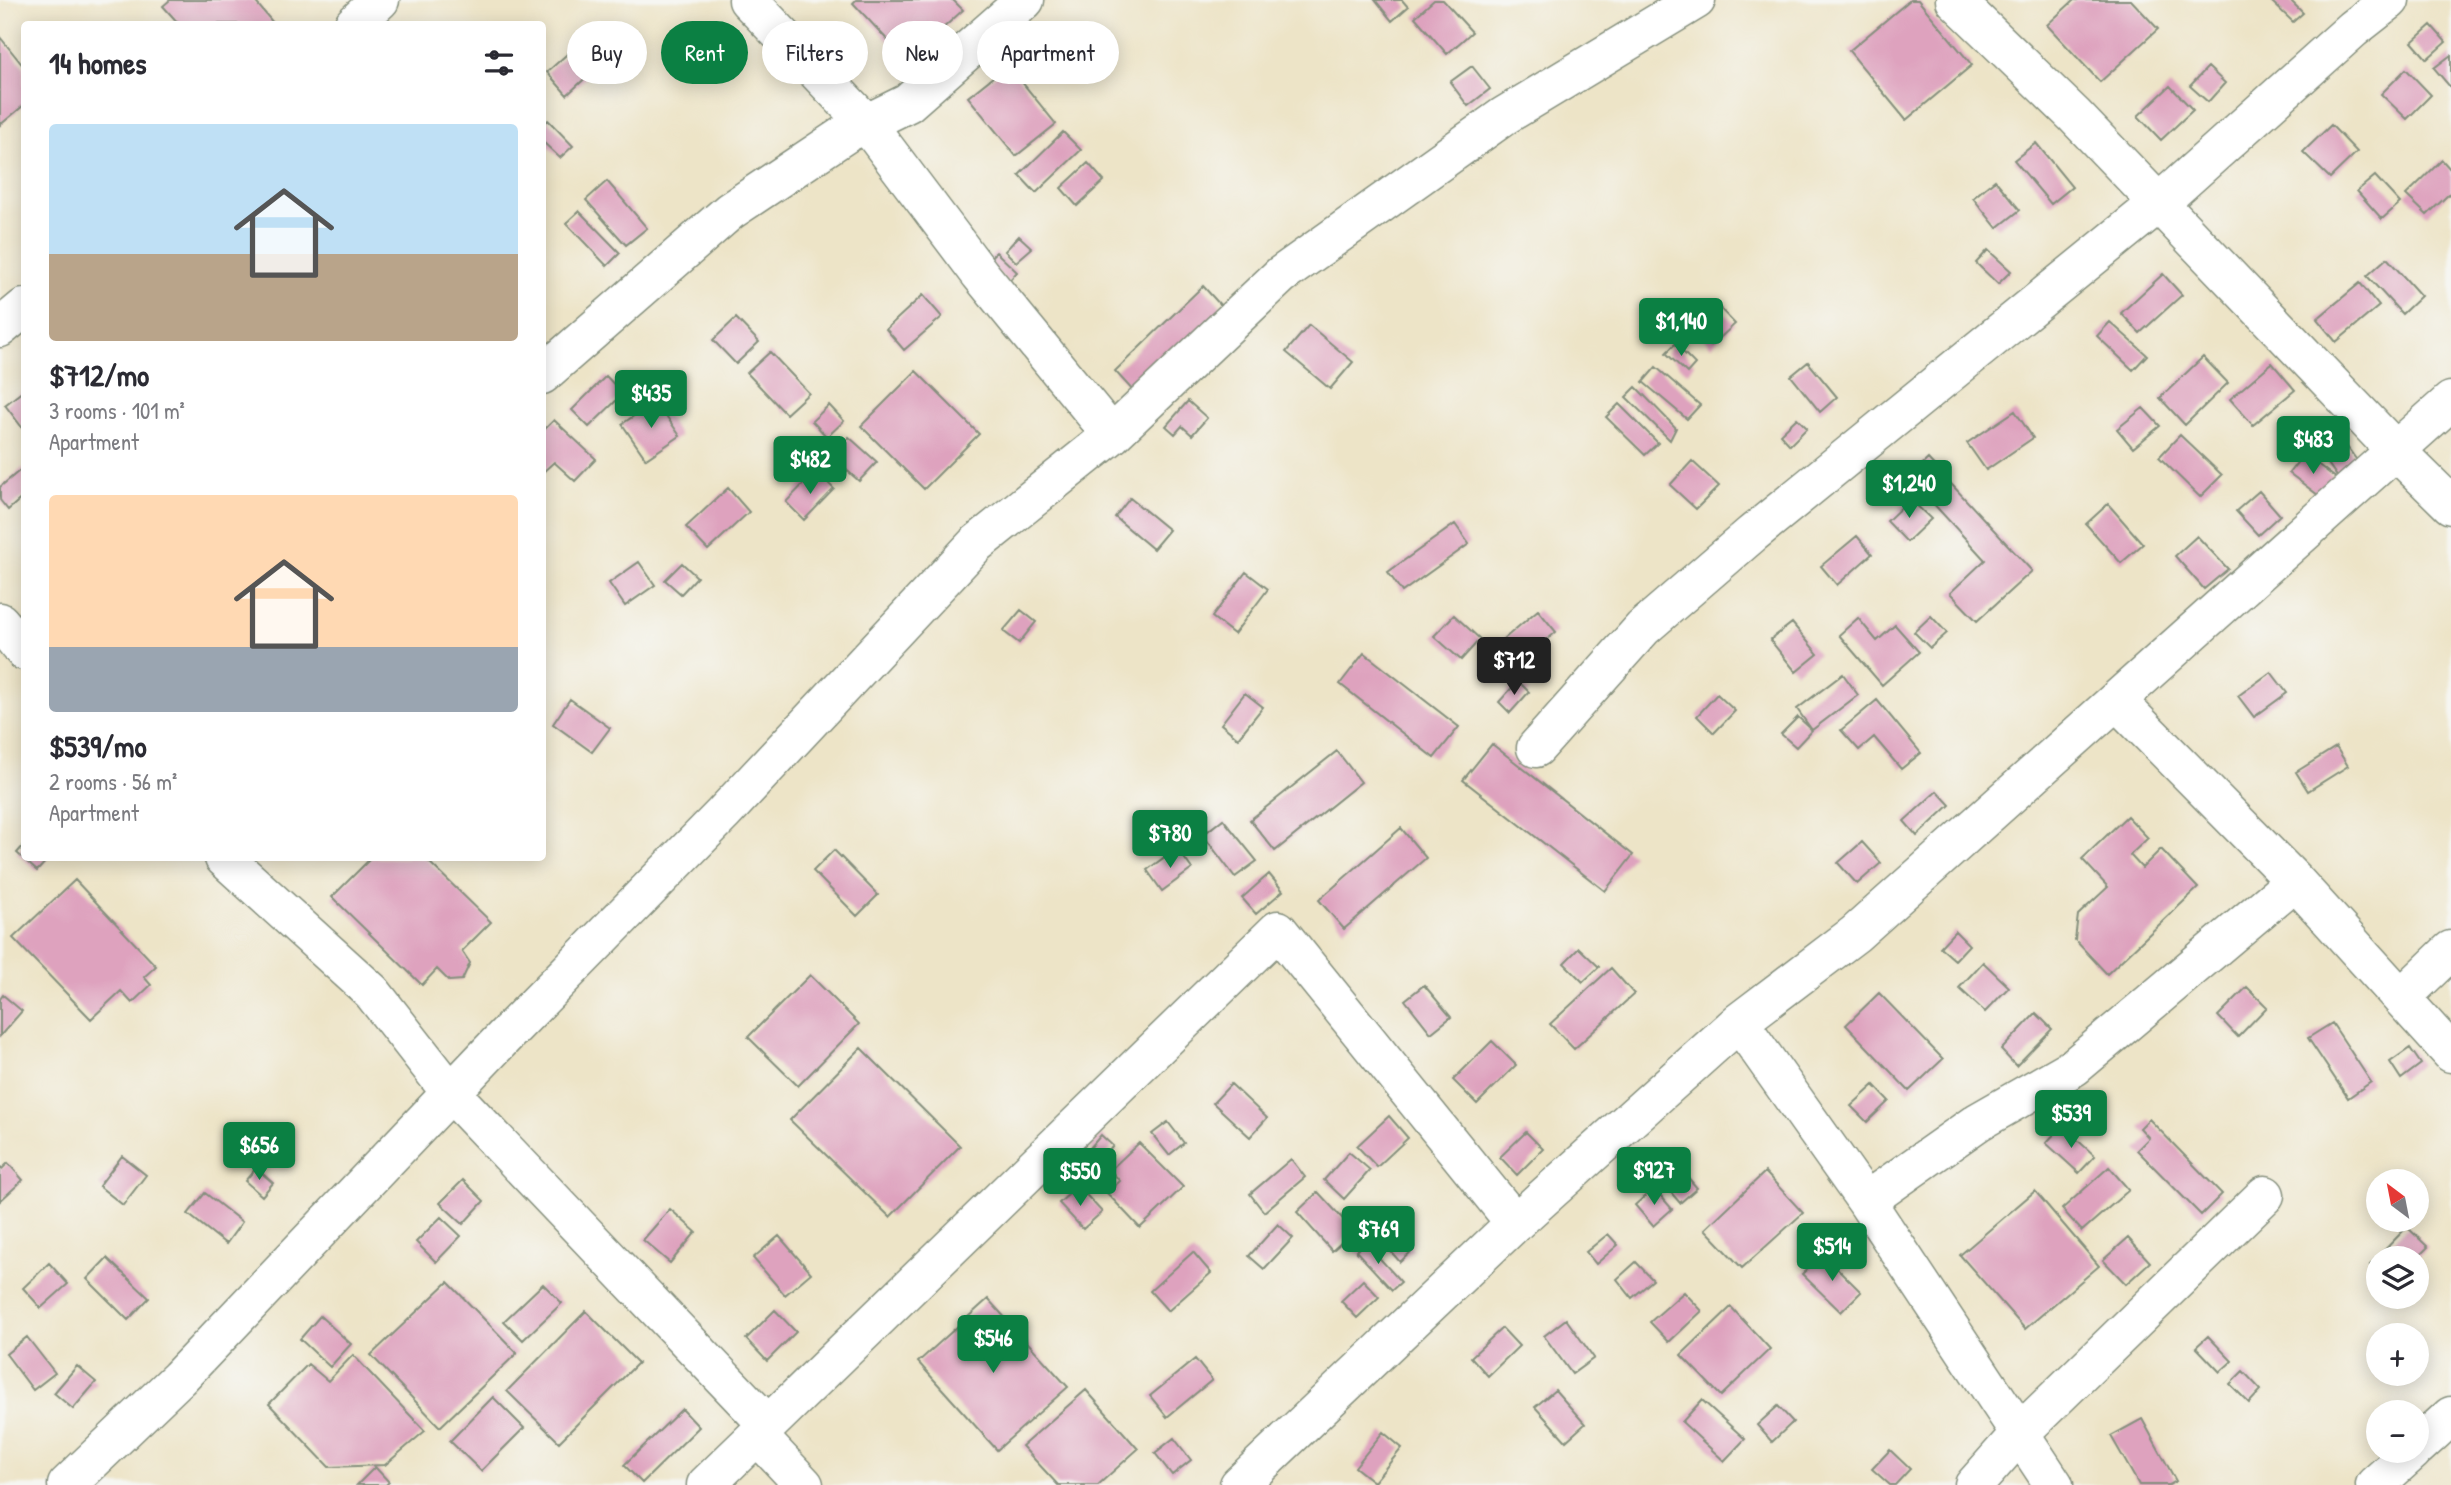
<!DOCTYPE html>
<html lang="en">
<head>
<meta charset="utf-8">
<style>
  :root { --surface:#fff; --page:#f2f2f3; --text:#2b2b33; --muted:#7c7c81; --accent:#0b8043 }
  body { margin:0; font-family:"Patrick Hand",sans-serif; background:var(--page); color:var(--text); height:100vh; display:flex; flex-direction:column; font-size:26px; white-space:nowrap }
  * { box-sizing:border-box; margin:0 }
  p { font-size:23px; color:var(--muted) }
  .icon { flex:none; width:38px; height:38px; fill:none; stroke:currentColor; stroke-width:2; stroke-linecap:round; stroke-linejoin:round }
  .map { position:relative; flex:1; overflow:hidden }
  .side { position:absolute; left:21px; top:21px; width:525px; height:840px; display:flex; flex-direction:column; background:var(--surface); border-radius:7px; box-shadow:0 4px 18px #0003 }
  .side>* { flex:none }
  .hud { position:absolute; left:567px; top:21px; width:665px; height:63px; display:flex; gap:14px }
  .needle { width:46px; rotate:328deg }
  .controls { position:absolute; left:2366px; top:1169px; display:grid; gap:14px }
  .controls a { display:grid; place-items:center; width:63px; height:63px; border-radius:50%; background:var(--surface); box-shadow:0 4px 18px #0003; font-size:35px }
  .price { position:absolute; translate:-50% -60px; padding:0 16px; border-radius:7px; background:var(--accent); color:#fff; font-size:23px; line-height:46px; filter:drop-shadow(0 2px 4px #0008) }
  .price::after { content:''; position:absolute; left:50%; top:42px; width:21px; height:16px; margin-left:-10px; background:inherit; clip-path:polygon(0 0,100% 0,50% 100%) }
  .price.selected { background:#222; color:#fff }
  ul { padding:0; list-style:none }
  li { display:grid; align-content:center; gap:14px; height:371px; padding:0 28px }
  li span { display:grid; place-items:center; height:217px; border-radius:7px; color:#555 }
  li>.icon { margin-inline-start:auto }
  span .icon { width:126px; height:126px; fill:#fffc; stroke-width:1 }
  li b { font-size:30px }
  h2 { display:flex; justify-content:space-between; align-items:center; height:84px; padding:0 28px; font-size:30px }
  .tag { padding:0 24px; border-radius:32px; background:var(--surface); box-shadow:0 4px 18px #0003; font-size:24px; line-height:63px }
  .tag.selected { background:var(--accent); color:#fff }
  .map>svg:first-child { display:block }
</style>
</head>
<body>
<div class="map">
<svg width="2451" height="1485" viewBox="0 0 2451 1485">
  <rect width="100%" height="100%" fill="#f6f6f2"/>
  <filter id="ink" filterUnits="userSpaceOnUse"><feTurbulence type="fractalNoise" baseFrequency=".0143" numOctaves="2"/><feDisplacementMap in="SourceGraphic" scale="14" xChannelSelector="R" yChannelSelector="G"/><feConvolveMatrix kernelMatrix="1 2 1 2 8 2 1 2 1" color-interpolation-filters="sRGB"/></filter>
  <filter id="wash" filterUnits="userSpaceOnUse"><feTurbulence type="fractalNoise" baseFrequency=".00686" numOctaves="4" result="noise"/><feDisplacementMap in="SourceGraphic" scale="28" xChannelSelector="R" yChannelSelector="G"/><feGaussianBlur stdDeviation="1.57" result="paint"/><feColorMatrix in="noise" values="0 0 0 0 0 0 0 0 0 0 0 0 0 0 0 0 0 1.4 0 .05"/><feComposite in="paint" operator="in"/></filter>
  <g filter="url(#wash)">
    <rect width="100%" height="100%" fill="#ede4c7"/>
    <g id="blocks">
      <!-- building -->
      <path fill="#dea2be" d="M170,0H254L274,24H179L163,6Z
        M856,0H953L963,10L907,61L853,3Z
        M1375,0H1402L1408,7L1392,21Z
        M1434,0H1443L1472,32L1447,54L1415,17Z
        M1910,0H1918L1972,65L1906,120L1849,51Z
        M2074,0H2131L2158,29L2100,82L2047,25Z
        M2274,0H2290L2303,13L2293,22L2272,2Z
        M2431,25L2446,42L2427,59L2412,42Z
        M0,37L24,67V105L0,125Z
        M584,39L604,61L567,95L547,72Z
        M2451,55V88L2434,68Z
        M1008,65L1056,124L1016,156L968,97Z
        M1472,66L1490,89L1468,106L1450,82Z
        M2208,67L2225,83L2208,102L2190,86Z
        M2406,69L2431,95L2407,119L2381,94Z
        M2170,86L2193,110L2161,140L2138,116Z
        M548,120L573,146L560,158L542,141V125Z
        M2331,125L2357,152L2330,178L2303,152Z
        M1063,132L1081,150L1036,193L1019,175Z
        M2036,143L2072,187L2051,204L2014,160Z
        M2442,160L2451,170V192L2427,215L2406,195Z
        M1088,163L1104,181L1077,206L1061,188Z
        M2375,176L2400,203L2382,219L2357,191Z
        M1995,180L2020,210L1997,228L1973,198Z
        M607,181L647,228L626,245L586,200Z
        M579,211L620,253L607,266L566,223Z
        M1019,236L1032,248L1016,262L1005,251Z
        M1988,250L2011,271L1998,284L1976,263Z
        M996,252L1017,272L1008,282L986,261Z
        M2387,258L2421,296L2402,314L2367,276Z
        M2163,274L2182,295L2140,333L2121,313Z
        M2360,283L2379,306L2336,342L2317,319Z
        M1203,286L1223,308L1135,393L1115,371Z
        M923,295L942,317L904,350L886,329Z
        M1715,303L1735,324L1711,346L1692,326Z
        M736,318L759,342L736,364L713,340Z
        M2110,322L2147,355L2133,370L2097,336Z
        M1309,325L1353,362L1330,389L1286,352Z
        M1675,344L1695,364L1687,373L1666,353Z
        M770,352L809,393L786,414L747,373Z
        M2203,357L2228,383L2185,425L2160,398Z
        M1808,362L1837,397L1820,412L1791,376Z
        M2272,363L2295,390L2253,425L2230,399Z
        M1656,367L1700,405L1687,419L1643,382Z
        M916,371L979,434L924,489L861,426Z
        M606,376L623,394L589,427L572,410Z
        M1636,387L1676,428L1670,440L1626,397Z
        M23,391L24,393V430L5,405Z
        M656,401L680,436L646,459L622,424Z
        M1188,401L1207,418L1192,435L1182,426L1175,434L1166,426Z
        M1619,404L1658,443L1645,455L1606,417Z
        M829,405L844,421L827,437L812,421Z
        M2143,408L2160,426L2133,448L2117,429Z
        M2015,411L2033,438L1986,470L1967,443Z
        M1797,418L1807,428L1790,445L1780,434Z
        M554,420L596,459L575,481L554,462L542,473V432Z
        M2180,435L2222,475L2200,497L2159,457Z
        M849,437L877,462L859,481L832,457Z
        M2342,440L2364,470L2343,485L2322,455Z
        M2304,454L2337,479L2322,498L2289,473Z
        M1928,459L2032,571L1977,621L1950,593L1985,560L1909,477Z
        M1692,461L1719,486L1696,509L1670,485Z
        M24,467V496L8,510L0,500V487Z
        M816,471L834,489L804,520L786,502Z
        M728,488L749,512L708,550L686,527Z
        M2259,491L2280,515L2258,535L2236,511Z
        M1130,498L1169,530L1153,549L1115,517Z
        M1910,499L1931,519L1907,542L1887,521Z
        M2108,504L2143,544L2121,563L2086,524Z
        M1455,524L1469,544L1402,592L1388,572Z
        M1857,536L1872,554L1837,585L1821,566Z
        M2197,536L2228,569L2204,589L2175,556Z
        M639,562L655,585L625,606L609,583Z
        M682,563L697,577L681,594L665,580Z
        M1246,572L1268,589L1234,634L1212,617Z
        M1021,610L1036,622L1019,643L1003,631Z
        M1538,610L1556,632L1511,671L1492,649Z
        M1454,615L1480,639L1461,660L1434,636Z
        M1931,616L1947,633L1930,648L1914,632Z
        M1858,618L1877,641L1895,625L1919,652L1882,685L1839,635Z
        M1792,623L1818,654L1796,672L1770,640Z
        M1364,653L1459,727L1434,758L1340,684Z
        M2271,672L2287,693L2254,717L2238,696Z
        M1843,674L1858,695L1812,730L1797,709Z
        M1518,681L1529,692L1510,713L1499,702Z
        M1245,693L1263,707L1238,738L1221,724Z
        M1717,694L1735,711L1714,733L1697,716Z
        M570,699L610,728L592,752L553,724Z
        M1877,700L1921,753L1901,769L1874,737L1859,750L1841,730Z
        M1798,717L1812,730L1796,747L1781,734Z
        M1492,744L1633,855L1605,891L1463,780Z
        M2336,747L2348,766L2308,791L2296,772Z
        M1337,751L1361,782L1275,851L1250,820Z
        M1937,791L1950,805L1917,836L1904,821Z
        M2127,816L2148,838L2130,855L2142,868L2161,849L2198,888L2107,974L2075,940L2078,915L2108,887L2082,859Z
        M1223,819L1257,861L1235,877L1203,835Z
        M1401,828L1426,858L1344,929L1319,900Z
        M1862,842L1881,863L1857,884L1838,863Z
        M24,845V858H49L37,871L17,853Z
        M1177,848L1192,869L1162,891L1147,870Z
        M834,850L878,895L857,916L813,871Z
        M371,858H425L491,922L462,951L470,963L462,980L449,981L437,969L422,985L332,897Z
        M1269,874L1283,891L1256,914L1242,898Z
        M75,880L156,966L144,977L151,985L132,1003L121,991L91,1019L13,938Z
        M1955,931L1969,945L1955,960L1940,947Z
        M1579,948L1599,967L1583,982L1564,963Z
        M1983,962L2009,987L1985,1012L1959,988Z
        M1611,968L1634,994L1574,1049L1550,1024Z
        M810,975L859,1024L798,1086L748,1037Z
        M1424,985L1451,1017L1431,1033L1405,1000Z
        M2247,987L2267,1007L2238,1037L2218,1016Z
        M1879,993L1943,1059L1909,1091L1846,1025Z
        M3,995L22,1011L0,1036V999Z
        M2036,1013L2052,1029L2016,1066L2001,1050Z
        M2332,1023L2371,1082L2348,1098L2308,1038Z
        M1492,1041L1516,1065L1477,1104L1453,1080Z
        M861,1048L960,1146L890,1217L790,1120Z
        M2410,1048L2421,1064L2401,1079L2390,1062Z
        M1231,1084L1267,1118L1250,1137L1213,1103Z
        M1874,1085L1889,1101L1867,1122L1851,1106Z
        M1389,1116L1408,1138L1377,1167L1357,1146Z
        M2149,1119L2222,1194L2201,1215L2137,1150L2149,1138L2140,1128Z
        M1168,1122L1184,1143L1169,1155L1152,1134Z
        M2062,1126L2095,1156L2079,1173L2046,1143Z
        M1526,1132L1543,1149L1517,1175L1500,1157Z
        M1101,1135L1113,1146L1102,1159L1090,1148Z
        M1139,1143L1183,1187L1140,1228L1107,1193L1120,1181L1110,1170Z
        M1349,1152L1370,1170L1344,1199L1324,1180Z
        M122,1156L146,1175L123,1205L99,1186Z
        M1291,1159L1305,1177L1264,1212L1250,1194Z
        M8,1163L23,1180L0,1201V1166L2,1169Z
        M1679,1167L1697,1188L1680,1203L1662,1182Z
        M2109,1167L2129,1190L2082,1231L2062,1209Z
        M256,1168L273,1183L262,1196L245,1181Z
        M1765,1172L1803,1213L1742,1268L1705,1229Z
        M463,1180L484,1201L463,1224L440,1203Z
        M1078,1186L1102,1212L1083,1229L1059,1203Z
        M1654,1188L1672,1209L1653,1226L1635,1205Z
        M2035,1191L2099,1266L2025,1329L1960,1255Z
        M1318,1192L1354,1231L1332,1251L1297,1212Z
        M205,1193L242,1222L226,1244L188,1214Z
        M670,1209L696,1232L670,1263L643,1240Z
        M1380,1212L1413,1250L1400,1262L1367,1224Z
        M441,1217L461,1236L436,1262L416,1242Z
        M1278,1224L1293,1238L1264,1269L1249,1256Z
        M2407,1227L2428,1247L2417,1258H2378V1273L2370,1265Z
        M1608,1234L1618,1245L1596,1264L1586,1252Z
        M779,1236L811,1273L785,1295L753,1258Z
        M2128,1238L2150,1262L2126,1284L2103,1260Z
        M1365,1242L1401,1282L1392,1290L1356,1251Z
        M1193,1252L1211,1273L1168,1311L1150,1291Z
        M1823,1254L1861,1292L1841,1312L1802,1274Z
        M107,1258L149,1298L128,1320L87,1279Z
        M1636,1262L1653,1280L1632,1298L1617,1279Z
        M49,1263L68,1284L41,1308L23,1288Z
        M1363,1280L1379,1297L1357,1318L1341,1301Z
        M448,1282L517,1353L440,1427L371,1355Z
        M543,1284L562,1303L523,1340L504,1321Z
        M1684,1292L1702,1311L1669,1342L1650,1322Z
        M988,1299L1068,1387L997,1450L918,1362Z
        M1731,1307L1770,1349L1721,1396L1681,1355Z
        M775,1310L796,1332L767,1361L746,1339Z
        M586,1311L638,1363L559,1442L507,1391Z
        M320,1316L351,1344L330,1367L300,1339Z
        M1566,1319L1594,1358L1572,1374L1544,1336Z
        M1502,1328L1519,1346L1488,1376L1471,1357Z
        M2208,1336L2232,1361L2220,1372L2196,1347Z
        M27,1337L55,1373L33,1390L6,1354Z
        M353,1355L425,1431L385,1465L329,1467L269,1404L308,1364L328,1381Z
        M1195,1359L1212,1380L1167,1417L1150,1396Z
        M77,1366L96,1382L73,1409L54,1393Z
        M2243,1371L2261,1390L2249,1403L2230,1384Z
        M1086,1390L1138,1449L1098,1485H1058L1022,1446Z
        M1555,1390L1585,1424L1566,1441L1535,1407Z
        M493,1397L524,1428L481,1471L450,1441Z
        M1702,1400L1745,1439L1724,1461L1682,1422Z
        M1778,1406L1793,1422L1772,1442L1757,1425Z
        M682,1409L699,1427L642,1483L624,1465Z
        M2142,1419L2176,1481L2169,1485H2139L2111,1436Z
        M1383,1432L1402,1448L1374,1482L1355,1467Z
        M1174,1438L1191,1460L1172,1475L1155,1453Z
        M1890,1450L1910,1469L1895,1485H1890L1872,1469Z
        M375,1467L389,1482L386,1485H357Z"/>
    </g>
  </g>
  <g filter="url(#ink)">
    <use href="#blocks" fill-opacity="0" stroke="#86907e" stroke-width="2"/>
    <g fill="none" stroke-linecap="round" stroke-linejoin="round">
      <!-- minor casing -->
      <g stroke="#86907e" stroke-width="41">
        <path id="minor" d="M748,0L867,124L980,274L1112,435
          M1955,0L2074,115L2396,451L2451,505
          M354,24L380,0
          M0,328L24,308
          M542,375L730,211L847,133L908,103L1025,0
          M0,622L24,651
          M2117,701L2295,881L2451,1053
          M1536,748L1643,628L1752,534L2159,203L2353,29L2390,0
          M224,858L372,992L451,1093L768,1425
          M2401,998L2451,950
          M1739,1022L1866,1201L2054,1485
          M1866,1201L1978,1122L2074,1067L2295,881
          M757,1435L804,1485
          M2417,1447L2451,1416
          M67,1485L179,1378L504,1037L723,814L976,544L1112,435L1281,275L1504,116L1696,0
          M706,1485L1278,930L1515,1223
          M1239,1485L1515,1223L1739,1022L1855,934L2451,401
          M1974,1485L2021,1432L2265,1195
          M2375,1485L2413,1451"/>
      </g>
      <!-- minor -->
      <use href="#minor" stroke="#fff" stroke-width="38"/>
    </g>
  </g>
</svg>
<div class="controls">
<a><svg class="needle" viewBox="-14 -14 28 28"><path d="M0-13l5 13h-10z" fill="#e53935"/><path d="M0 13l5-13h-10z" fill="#7c7c81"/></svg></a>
<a><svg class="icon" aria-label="layers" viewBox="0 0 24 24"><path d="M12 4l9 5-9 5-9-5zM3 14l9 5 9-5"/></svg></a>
<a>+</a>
<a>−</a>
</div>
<b class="price" style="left:1681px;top:358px">$1,140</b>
<b class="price" style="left:651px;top:430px">$435</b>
<b class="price" style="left:2313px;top:476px">$483</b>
<b class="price" style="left:810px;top:496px">$482</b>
<b class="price" style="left:1909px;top:520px">$1,240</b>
<b class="price selected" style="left:1514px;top:697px">$712</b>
<b class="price" style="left:1170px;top:870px">$780</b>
<b class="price" style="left:2071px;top:1150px">$539</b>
<b class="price" style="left:259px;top:1182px">$656</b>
<b class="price" style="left:1654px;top:1207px">$927</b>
<b class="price" style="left:1080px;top:1208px">$550</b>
<b class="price" style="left:1378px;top:1266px">$769</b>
<b class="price" style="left:1832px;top:1283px">$514</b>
<b class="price" style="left:993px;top:1375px">$546</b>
<div class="hud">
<a class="tag">Buy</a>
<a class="tag selected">Rent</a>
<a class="tag">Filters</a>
<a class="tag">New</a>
<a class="tag">Apartment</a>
</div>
<section class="side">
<h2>14 homes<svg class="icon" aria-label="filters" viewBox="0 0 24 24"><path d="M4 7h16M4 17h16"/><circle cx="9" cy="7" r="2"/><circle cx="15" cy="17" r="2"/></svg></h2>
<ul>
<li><span style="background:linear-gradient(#bfe0f5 60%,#b9a48a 0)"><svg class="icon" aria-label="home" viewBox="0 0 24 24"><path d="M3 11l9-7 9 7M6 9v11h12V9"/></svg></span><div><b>$712/mo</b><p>3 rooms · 101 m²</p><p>Apartment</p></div></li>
<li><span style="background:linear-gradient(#ffd9b3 70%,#9aa5b1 0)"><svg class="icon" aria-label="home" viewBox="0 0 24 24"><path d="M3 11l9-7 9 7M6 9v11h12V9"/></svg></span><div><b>$539/mo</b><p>2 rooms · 56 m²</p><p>Apartment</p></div></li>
</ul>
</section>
</div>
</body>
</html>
